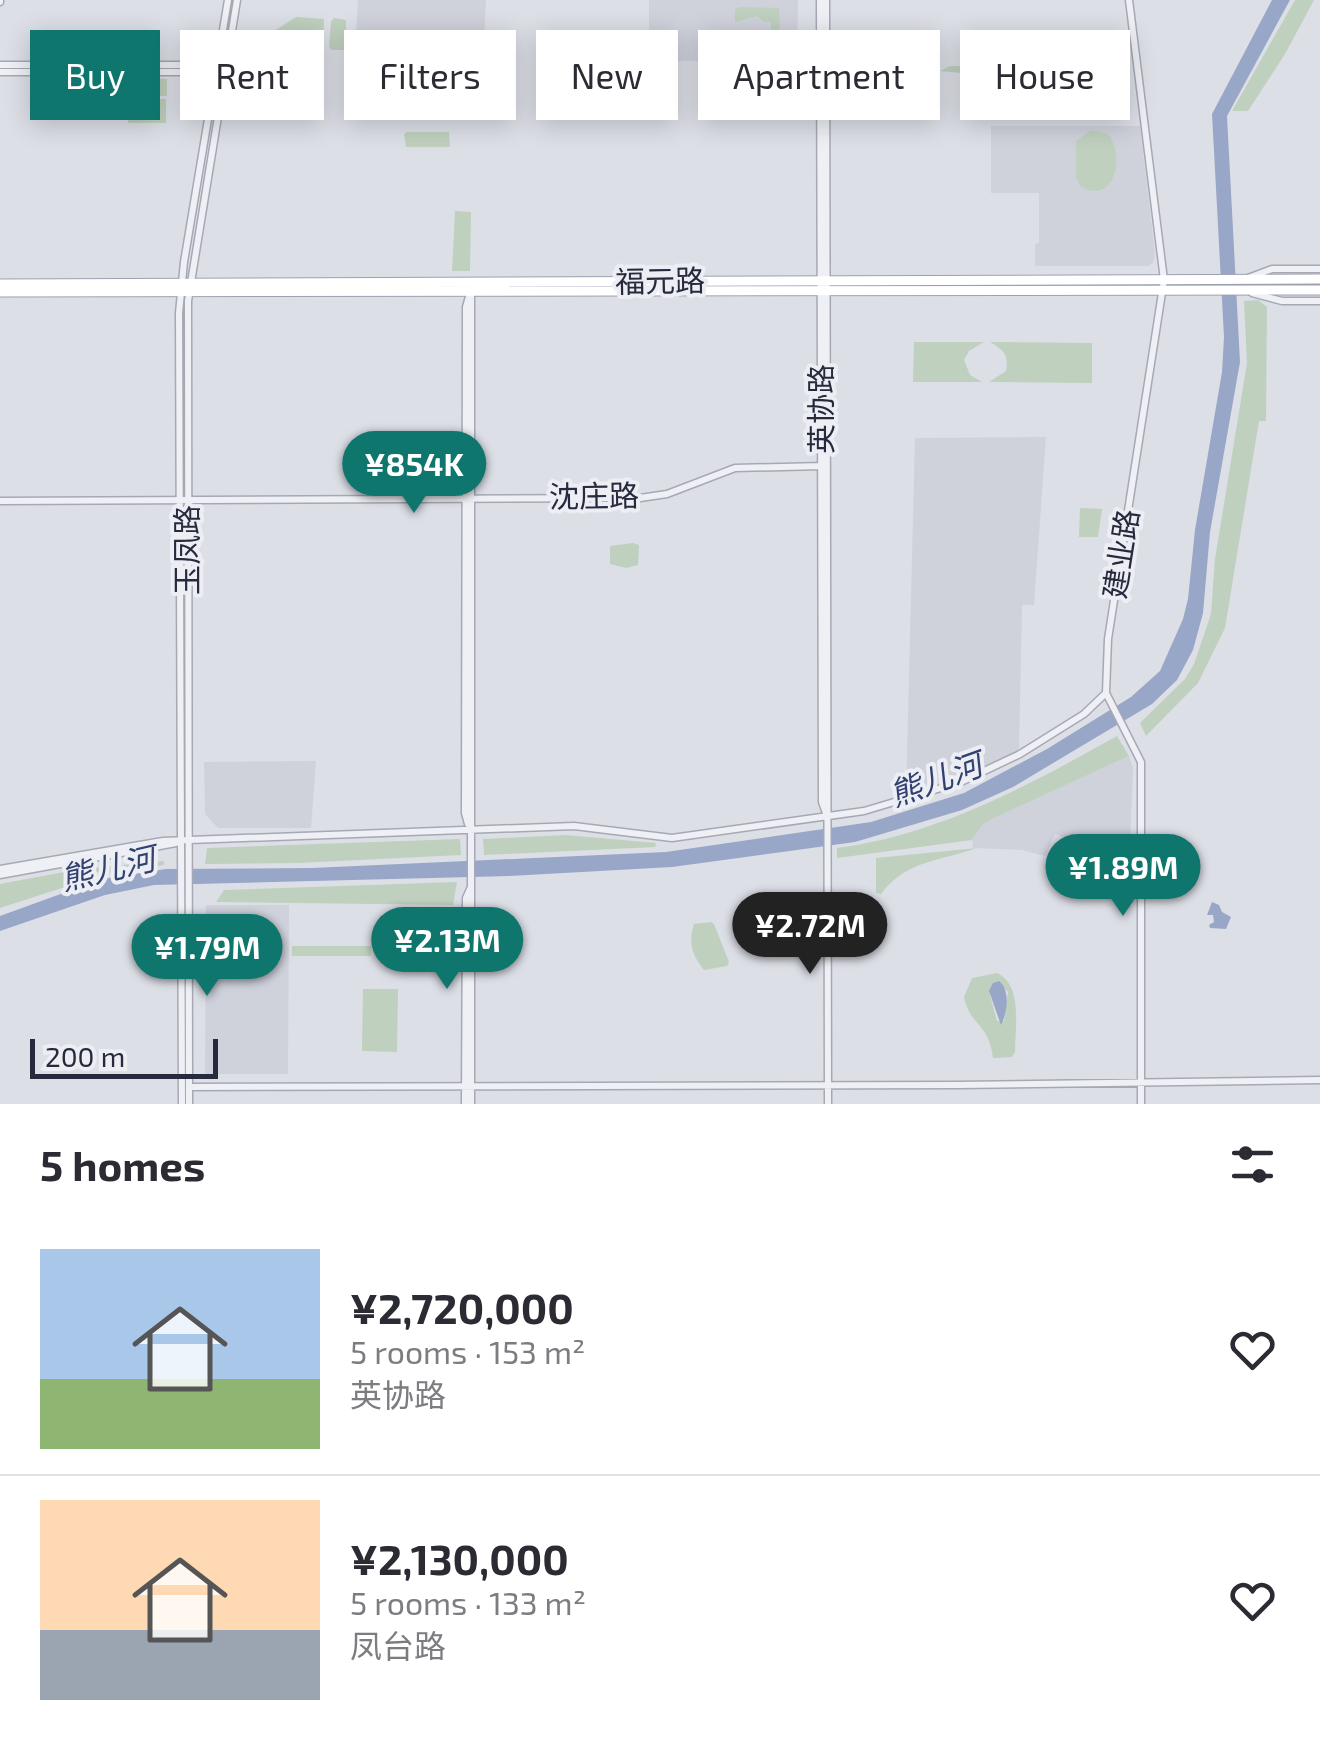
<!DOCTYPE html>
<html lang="en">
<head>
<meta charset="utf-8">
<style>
  :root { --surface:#fff; --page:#f2f2f3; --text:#2b2b33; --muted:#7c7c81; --line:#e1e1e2; --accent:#0f766e }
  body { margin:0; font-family:"Exo 2","Noto Sans SC",sans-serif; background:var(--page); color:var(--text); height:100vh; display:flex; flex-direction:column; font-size:38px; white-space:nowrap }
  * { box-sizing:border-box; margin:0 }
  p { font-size:32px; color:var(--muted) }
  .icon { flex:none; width:55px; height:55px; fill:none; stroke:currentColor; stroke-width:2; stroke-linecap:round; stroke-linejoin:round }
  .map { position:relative; height:1104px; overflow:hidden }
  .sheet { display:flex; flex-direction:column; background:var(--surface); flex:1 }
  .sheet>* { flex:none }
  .banner { position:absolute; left:30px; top:30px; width:1260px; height:90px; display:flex; gap:20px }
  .scale { position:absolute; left:30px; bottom:25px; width:188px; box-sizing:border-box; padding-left:10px; border:5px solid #272a3d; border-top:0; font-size:28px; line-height:35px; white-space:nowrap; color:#272a3d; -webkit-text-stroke:8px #eceef4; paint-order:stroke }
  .price { position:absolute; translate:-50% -85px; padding:0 22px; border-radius:35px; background:var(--accent); color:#fff; font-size:32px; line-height:65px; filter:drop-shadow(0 2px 5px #0008) }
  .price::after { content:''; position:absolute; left:50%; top:60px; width:30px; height:22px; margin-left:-15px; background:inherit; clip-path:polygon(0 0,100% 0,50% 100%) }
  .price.on { background:#222; color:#fff }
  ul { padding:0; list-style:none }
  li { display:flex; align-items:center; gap:30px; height:250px; padding:0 40px }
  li+li { border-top:2px solid var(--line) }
  li span { display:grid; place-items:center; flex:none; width:280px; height:200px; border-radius:0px; color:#555 }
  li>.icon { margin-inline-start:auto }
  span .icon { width:120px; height:120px; fill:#fffc; stroke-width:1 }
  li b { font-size:42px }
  h2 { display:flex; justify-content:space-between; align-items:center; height:120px; padding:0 40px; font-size:42px }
  .chip { padding:0 35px; border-radius:0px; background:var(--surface); box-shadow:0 5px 25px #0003; font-size:35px; line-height:90px }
  .chip.on { background:var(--accent); color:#fff }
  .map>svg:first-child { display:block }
</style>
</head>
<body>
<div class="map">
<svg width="1320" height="1104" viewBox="0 0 1320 1104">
  <rect width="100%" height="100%" fill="#dddfe7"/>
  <!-- built -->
  <path fill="#cfd1db" d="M358,0H486L481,95L440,99V106H352Z
    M649,0H798L797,61H649Z
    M991,126H1140L1155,254L1153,263L1148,266H1035V244L1039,243V193H991Z
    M1046,437L1034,605H1022L1019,750L977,771L906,796L915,438Z
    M1129,756L1133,768L1130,843L1081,844L1055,834L1045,856L1022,850L973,848L972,840L983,824L992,819Z
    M316,761L311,828H218L205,814L204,762Z
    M206,905H289L288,1074H205Z"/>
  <!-- green -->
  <path fill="#bfd0be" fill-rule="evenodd" d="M1295,0H1314L1285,54L1248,111H1232Z
    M739,7L779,8L780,44H768V52L736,51L735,34L754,41L771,33V22H764L757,16L735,22V10Z
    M296,17L324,19L323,50L272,49L270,46L271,33Z
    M334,18L346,20V50H332L329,47L331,22Z
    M950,66L1119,67L1126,69L1125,72L1116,74L1037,80L940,71Z
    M119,78L167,79V96H119Z
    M146,99H166V123H128V107Z
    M1091,130L1108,134C1125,155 1116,205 1081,187L1076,178V141Z
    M407,132H449L450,147H406L404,134Z
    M455,211L471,212L470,271H452Z
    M1258,300L1267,307L1266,421H1259L1225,628L1198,683L1146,736L1140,723L1185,679L1194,664L1211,614L1215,559L1247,363L1244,301Z
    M914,342H984L969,351L964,360L970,375L982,382H913Z
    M990,342L1092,343V383L989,382L1006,371C1009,355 1004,350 990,342Z
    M1080,508L1102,509L1098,537H1079Z
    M633,543L639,545L638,565L626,568L610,564V546Z
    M1117,736L1129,756L992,819L983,824L972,840L837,858V848C939,835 1029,785 1117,736Z
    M566,835L656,843L655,847L484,855L483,839Z
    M460,839L461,855L299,863L205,864L207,848Z
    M977,848C941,861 906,860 881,894L876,893V858Z
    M164,861V865L108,873L0,908V884L75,870Z
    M457,882L453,905L216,902L224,890Z
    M711,922L714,924L729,962L727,966L704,970C692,955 688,943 694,924Z
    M393,945L439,946V958L393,957Z
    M292,946H371V956H292Z
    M997,973C1023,985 1015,1027 1015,1052L1012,1057L993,1058C989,1023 970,1026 964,997L972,978ZM998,981L1008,992L1004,1021H997L990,995Z
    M363,989H398L397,1052L362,1051Z"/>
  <!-- water -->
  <path fill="#98a6c7" d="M1272,0H1290L1227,116L1240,362L1210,532L1203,613L1193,650L1177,680L1152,704L1013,787L962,810L855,842L672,867L510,876L154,885L105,895L0,931V916L102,879L166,869L312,868L666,852L871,822L964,793L1047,749L1131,697L1160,671L1183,619L1188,599L1195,530L1222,372L1224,337L1212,114Z
    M1212,902L1219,905L1222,912L1231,917L1226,929L1210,928L1209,925L1214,922L1213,915H1207Z
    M999,981C1011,990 1007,1014 1001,1025L989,991L993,983Z"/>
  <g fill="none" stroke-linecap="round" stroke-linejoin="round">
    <!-- minor casing -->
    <g stroke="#a6a9b4" stroke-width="9">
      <path id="minor" d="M820,0L822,802L826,813
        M826,0L828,1104
        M1129,0L1164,280L1108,639L1106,693L1141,762V1104
        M0,2V0
        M0,65H219
        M0,72H219
        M1248,278L1272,269H1320
        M471,291V1104
        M1252,293L1282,301H1320
        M0,501L640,498L667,494L735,468L822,466
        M468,824L465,813L466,307L470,293
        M0,869L163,841L574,826L672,838L864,811L961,782L1020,754L1084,714L1106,693
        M0,875L176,843
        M189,1087L958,1085L1320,1080
        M182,1104L179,313L184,262L228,0
        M189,1104L188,301L237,0
        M465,1104L466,898L470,889"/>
    </g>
    <!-- major casing -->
    <g stroke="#9ca1b2" stroke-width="11">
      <path id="major" d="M0,284L1320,279
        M0,292L1320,290"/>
    </g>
    <!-- minor -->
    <use href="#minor" stroke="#eff0f5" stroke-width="6"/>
    <!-- major -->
    <use href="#major" stroke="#fff" stroke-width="9"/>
  </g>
  <g text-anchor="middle" stroke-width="8" stroke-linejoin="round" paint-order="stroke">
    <!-- street labels -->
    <g font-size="30" fill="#272a3d" stroke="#eceef4">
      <text transform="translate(660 282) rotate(-1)" y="10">福元路</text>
      <text transform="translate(822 409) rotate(-90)" y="10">英协路</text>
      <text transform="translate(594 497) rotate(-1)" y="10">沈庄路</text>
      <text transform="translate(188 550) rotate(-90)" y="10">玉凤路</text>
      <text transform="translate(1122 554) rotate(-81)" y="10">建业路</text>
    </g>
    <!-- water labels -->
    <g font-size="32" font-style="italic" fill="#324270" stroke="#eceef4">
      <text transform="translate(936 780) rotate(-20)" y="11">熊儿河</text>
      <text transform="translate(108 869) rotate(-13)" y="11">熊儿河</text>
    </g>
  </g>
</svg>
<div class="scale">200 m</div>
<b class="price" style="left:414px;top:516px">¥854K</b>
<b class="price" style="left:1123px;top:919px">¥1.89M</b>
<b class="price on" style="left:810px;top:977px">¥2.72M</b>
<b class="price" style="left:447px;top:992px">¥2.13M</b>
<b class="price" style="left:207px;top:999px">¥1.79M</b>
<div class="banner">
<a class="chip on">Buy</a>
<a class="chip">Rent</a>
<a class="chip">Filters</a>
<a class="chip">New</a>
<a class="chip">Apartment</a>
<a class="chip">House</a>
</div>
</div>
<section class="sheet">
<h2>5 homes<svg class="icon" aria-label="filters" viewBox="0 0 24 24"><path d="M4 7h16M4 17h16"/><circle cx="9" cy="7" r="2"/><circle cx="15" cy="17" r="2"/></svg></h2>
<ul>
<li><span style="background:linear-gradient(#a9c7e8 65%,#8fb573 0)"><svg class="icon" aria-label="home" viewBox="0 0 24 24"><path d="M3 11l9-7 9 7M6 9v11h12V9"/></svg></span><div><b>¥2,720,000</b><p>5 rooms · 153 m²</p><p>英协路</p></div><svg class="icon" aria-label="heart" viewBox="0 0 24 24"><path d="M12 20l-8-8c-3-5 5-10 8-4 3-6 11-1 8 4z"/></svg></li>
<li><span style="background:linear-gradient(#ffd9b3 65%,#9aa5b1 0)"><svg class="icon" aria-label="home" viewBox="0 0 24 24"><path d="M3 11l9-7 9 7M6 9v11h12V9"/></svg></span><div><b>¥2,130,000</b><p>5 rooms · 133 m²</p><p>凤台路</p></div><svg class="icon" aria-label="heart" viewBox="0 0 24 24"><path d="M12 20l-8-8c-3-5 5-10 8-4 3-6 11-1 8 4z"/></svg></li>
</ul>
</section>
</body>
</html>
